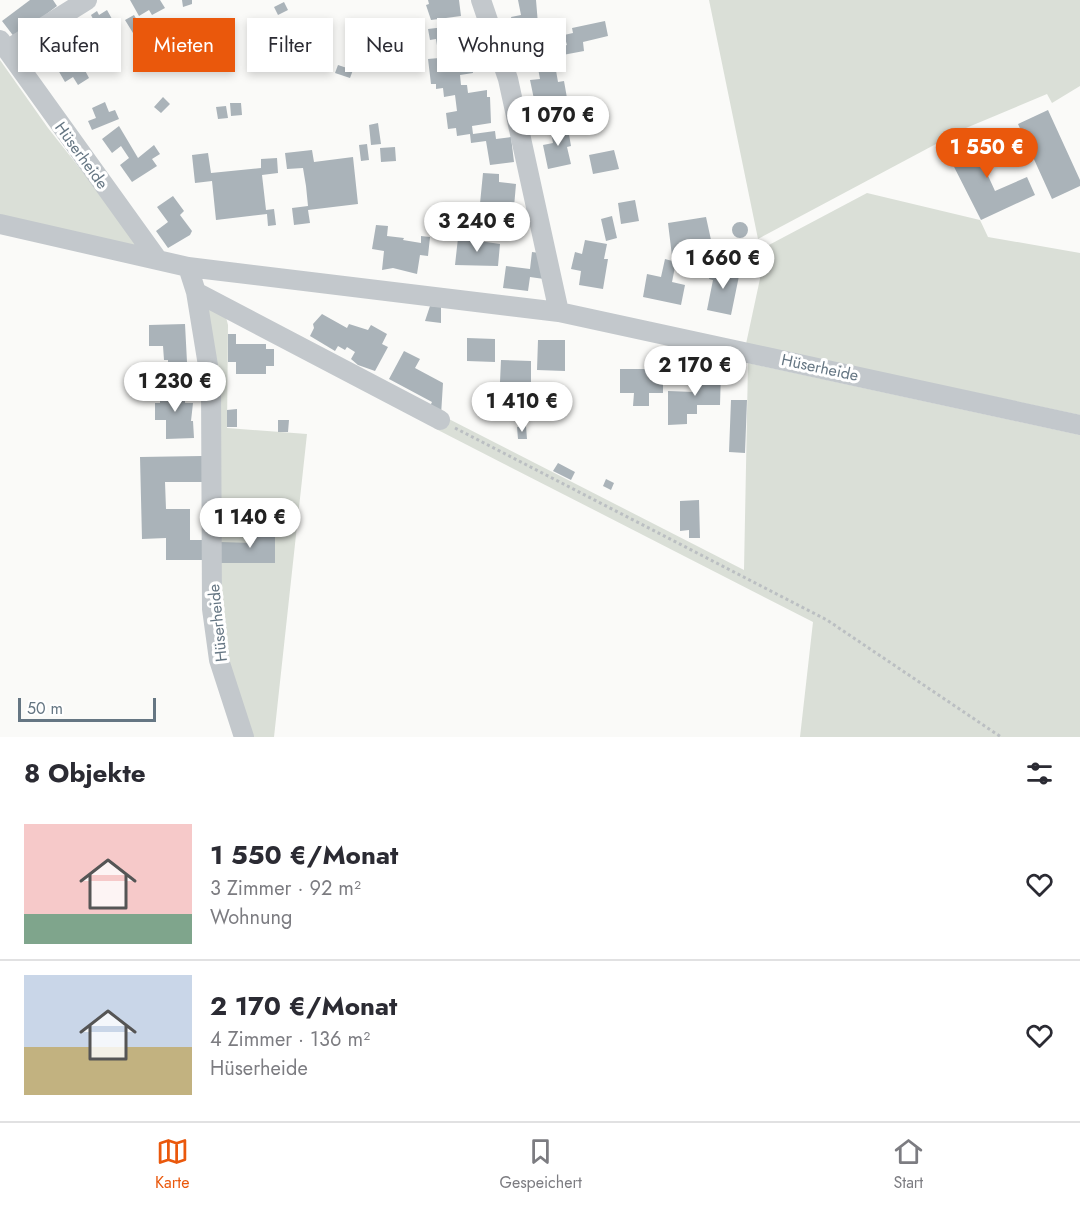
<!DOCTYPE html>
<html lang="de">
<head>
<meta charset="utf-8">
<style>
  :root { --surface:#fff; --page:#f7f7f7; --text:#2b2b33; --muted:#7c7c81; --line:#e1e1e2; --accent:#ea580c }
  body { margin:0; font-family:Jost,sans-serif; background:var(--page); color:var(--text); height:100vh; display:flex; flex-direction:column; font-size:22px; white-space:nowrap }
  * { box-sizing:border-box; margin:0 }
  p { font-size:20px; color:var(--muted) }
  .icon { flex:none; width:33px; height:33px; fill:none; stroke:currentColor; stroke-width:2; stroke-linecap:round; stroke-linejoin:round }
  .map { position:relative; height:737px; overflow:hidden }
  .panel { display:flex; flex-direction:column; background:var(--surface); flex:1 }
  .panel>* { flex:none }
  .hud { position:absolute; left:18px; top:18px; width:600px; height:54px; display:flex; gap:12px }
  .scale { position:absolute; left:18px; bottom:15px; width:138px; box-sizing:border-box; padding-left:6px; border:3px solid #657683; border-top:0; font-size:16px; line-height:21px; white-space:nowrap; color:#657683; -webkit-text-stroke:4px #fff; paint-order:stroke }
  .price { position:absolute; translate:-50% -51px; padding:0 14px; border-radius:21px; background:#fff; color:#222; font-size:20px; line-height:39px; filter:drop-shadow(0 2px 3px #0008) }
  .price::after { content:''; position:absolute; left:50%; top:36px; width:18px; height:14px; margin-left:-9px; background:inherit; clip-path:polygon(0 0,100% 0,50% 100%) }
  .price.selected { background:var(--accent); color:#fff }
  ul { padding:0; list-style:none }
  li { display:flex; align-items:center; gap:18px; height:150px; padding:0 24px }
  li+li { border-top:2px solid var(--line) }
  li span { display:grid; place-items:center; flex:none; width:168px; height:120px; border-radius:0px; color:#555 }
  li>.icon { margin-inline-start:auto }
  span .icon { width:72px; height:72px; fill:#fffc; stroke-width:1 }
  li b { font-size:26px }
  h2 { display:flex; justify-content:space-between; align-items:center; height:72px; padding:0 24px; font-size:26px }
  .tag { padding:0 21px; border-radius:0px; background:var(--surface); box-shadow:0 3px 9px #0003; font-size:21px; line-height:54px }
  .tag.selected { background:var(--accent); color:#fff }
  .tab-bar { display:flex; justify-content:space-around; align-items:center; height:84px; border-top:2px solid var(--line); background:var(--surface); font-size:16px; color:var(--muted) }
  .tab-bar a { display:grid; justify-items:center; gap:3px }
  .tab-bar .selected { color:var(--accent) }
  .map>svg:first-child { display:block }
</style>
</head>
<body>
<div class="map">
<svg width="1080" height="737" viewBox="0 0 1080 737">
  <rect width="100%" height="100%" fill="#fafaf8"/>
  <!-- green -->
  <path fill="#dadfd7" d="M709,0H1080V86L1052,103L1047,94L966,128L758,239Z
    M0,60L48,128L138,242L134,249L0,218Z
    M867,193L980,220L988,237L1080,253V415L746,344L767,246Z
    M206,303L226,317L228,325L227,428L307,434L274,737H249L227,664L219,606Z
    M748,363L1080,435V737H800L813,622L434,428L441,415L744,570Z"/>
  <!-- building -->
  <path fill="#aab3b9" d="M30,0H53L57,6L15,38L2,21Z
    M130,0H160L165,8L152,15L149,10L139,16Z
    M182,0H192V4L183,7Z
    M428,0H459L461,16L431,20L426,5L429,4Z
    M518,0H536L539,36L517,41L511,17L521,15Z
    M284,2L288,10L278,15L274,7Z
    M107,10L121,35L109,42L115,54L96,65L89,52L98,47L84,24L93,19L91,15L97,11L99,15Z
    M134,15L149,41L141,46L125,20Z
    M605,21L608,36L583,42L584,51L552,57L551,49L567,45L564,35L573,33L572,28Z
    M453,26L454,36L467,34L470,43L473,73L460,75L461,85H467L468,93L487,90V97H490L491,123L472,126L473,134L495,131L496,139L511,137L514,162L490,165L486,141L471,143L470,134L457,136L456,128L448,129L446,113L457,111L455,95L444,97L443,88L436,89V84H431L428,59L439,58L436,39L430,40L428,29Z
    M66,34L89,78L78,85L73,77L65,82L44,46Z
    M324,50L328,59L319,63L315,54Z
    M554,59L558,82L564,81L567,98L535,104L530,80L540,79L537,63Z
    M310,60L311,70L296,72L295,62Z
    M338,65L353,70L350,78L335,73Z
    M163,97L170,104L161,113L154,107Z
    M105,102L109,112L115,110L119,119L92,130L88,121L96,118L92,108Z
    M230,103H241L242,115L231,116Z
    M226,106L228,118L218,119L216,107Z
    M1048,110L1080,180V186L1052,199L1018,124Z
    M378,123L381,144L371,145L369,125Z
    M567,123L571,146L567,147L571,164L548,169L543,145L553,143L550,127Z
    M119,126L138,158L154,145L160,154L152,159L157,166L132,182L120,165L129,158L121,146L112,153L102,139Z
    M990,136L1001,162L985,169L995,191L1027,177L1035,195L981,220L948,155Z
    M367,144L369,160L361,161L359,145Z
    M395,147L396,161L381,162L380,148Z
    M312,150L314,162L353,157L358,204L308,210L310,223L294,225L292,208L308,206L306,186L303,168L287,169L285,153Z
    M614,150L619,169L593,174L589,155Z
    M208,153L211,173L261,168V159L277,158L278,173L262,175L266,210L274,209L276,225L268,226L267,214L216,220L212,181L195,183L192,155Z
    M483,173L499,174V182L516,184L513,219L495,218V226L478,224Z
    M173,196L184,211L180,215L192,231L190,235L168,248L156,231L168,222L157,207Z
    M635,200L639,221L621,224L618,203Z
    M612,216L617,238L606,241L601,219Z
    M706,217L713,249L672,256L668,223Z
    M732 230a8 8 0 1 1 16 0a8 8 0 1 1-16 0Z
    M376,225L388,226L387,236L404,238L403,240L421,243V236L430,237L428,256L420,255L417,274L393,268L382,270L384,251L372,249Z
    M458,238L500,244L498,266L455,265Z
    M585,240L607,244L604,259H608L603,289L579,285L581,271L571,269L575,252L582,254Z
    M532,252L540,253L544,279L530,277L528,291L503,288L506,266L530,269Z
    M665,259L676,262L672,282L685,285L681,305L643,297L647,274L661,277Z
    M712,265L740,271L731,315L707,310L713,280L709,279Z
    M430,306L441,307V323L425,321Z
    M322,314L347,328L349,324L368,330L371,325L387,334L382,344L388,347L375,371L358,365L351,359L355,352L347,347L345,350L338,346L335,351L310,336L314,328L313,324Z
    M185,324L188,381H168V360H164L163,346H149V325Z
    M228,334H236V344H266V349H274V366H266V374H236V362H228Z
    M467,338L495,339V362L467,361Z
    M538,340H565V371L537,370Z
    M404,351L420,359L415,368L443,383L441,415L429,408L432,402L389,379Z
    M501,360L531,361V383H524V395H510V382H500Z
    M620,369H663V393H649V406H633L634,393H620Z
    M143,371V388H128L127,372Z
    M694,371H721L720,405H697V414H687V424L668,425V391L694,392Z
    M180,384L181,392H185V403H193L191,421H193L194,438L166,439V420H155V403H160V392H167V385Z
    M731,400H747L745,453L729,452Z
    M237,409V427H227V410Z
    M278,420H289L288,432H278Z
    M526,426L527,439H518L517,427Z
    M202,456V482H165L166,509H190V540H203L204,560H166V538L142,539L140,457Z
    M558,463L575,472L571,480L553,471Z
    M606,479L614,483L611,490L603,486Z
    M699,500L700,538H689V530L680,531V501Z
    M254,529H275V563H219V542L254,543Z"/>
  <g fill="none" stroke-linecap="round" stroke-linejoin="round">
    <!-- path -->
    <path stroke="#bbbfc2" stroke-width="3" stroke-dasharray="3 3" stroke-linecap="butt" d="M455,428L827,620L1001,737"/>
    <!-- minor -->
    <path stroke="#c3c8cc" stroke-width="20" d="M481,0L508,79L559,312
      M0,40L158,260
      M7,50L87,0
      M0,224L188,267L559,312L1080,425
      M188,267L196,292L211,384L212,609L219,660L244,737
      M196,292L440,420"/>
  </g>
  <g text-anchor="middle" stroke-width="6" stroke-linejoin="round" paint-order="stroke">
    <!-- street labels -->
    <g font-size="16" fill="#657683" stroke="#fff">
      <text transform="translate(82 155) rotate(54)" y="6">Hüserheide</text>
      <text transform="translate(820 367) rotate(12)" y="6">Hüserheide</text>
      <text transform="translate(217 623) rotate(-96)" y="6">Hüserheide</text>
    </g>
  </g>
</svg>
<div class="scale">50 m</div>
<b class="price" style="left:558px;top:147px">1 070 €</b>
<b class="price selected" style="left:987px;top:179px">1 550 €</b>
<b class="price" style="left:477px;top:253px">3 240 €</b>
<b class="price" style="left:723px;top:290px">1 660 €</b>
<b class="price" style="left:695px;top:397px">2 170 €</b>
<b class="price" style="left:175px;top:413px">1 230 €</b>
<b class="price" style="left:522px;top:433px">1 410 €</b>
<b class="price" style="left:250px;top:549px">1 140 €</b>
<div class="hud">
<a class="tag">Kaufen</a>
<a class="tag selected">Mieten</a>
<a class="tag">Filter</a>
<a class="tag">Neu</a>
<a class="tag">Wohnung</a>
</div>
</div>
<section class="panel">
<h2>8 Objekte<svg class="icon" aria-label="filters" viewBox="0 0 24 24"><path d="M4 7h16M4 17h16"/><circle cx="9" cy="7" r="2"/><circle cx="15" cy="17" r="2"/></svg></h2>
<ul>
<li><span style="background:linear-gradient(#f6c9c9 75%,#7fa58c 0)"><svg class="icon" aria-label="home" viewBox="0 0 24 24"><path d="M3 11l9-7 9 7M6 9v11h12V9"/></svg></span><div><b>1 550 €/Monat</b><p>3 Zimmer · 92 m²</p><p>Wohnung</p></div><svg class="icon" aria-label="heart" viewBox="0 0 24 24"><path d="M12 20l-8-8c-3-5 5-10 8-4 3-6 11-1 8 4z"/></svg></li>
<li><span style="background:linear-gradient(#c9d6e8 60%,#c2b280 0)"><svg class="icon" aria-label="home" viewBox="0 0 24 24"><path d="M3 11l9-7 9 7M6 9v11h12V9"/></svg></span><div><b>2 170 €/Monat</b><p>4 Zimmer · 136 m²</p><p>Hüserheide</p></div><svg class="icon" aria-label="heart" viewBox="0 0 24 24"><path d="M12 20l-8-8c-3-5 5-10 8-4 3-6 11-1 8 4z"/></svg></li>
</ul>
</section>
<nav class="tab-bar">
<a class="selected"><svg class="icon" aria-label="map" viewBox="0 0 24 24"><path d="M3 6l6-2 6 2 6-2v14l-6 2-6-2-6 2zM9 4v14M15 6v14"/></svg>Karte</a>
<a><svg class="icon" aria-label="saved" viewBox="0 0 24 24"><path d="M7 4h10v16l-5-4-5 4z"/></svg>Gespeichert</a>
<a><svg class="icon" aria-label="home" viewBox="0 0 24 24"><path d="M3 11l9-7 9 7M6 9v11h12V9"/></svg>Start</a>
</nav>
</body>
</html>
